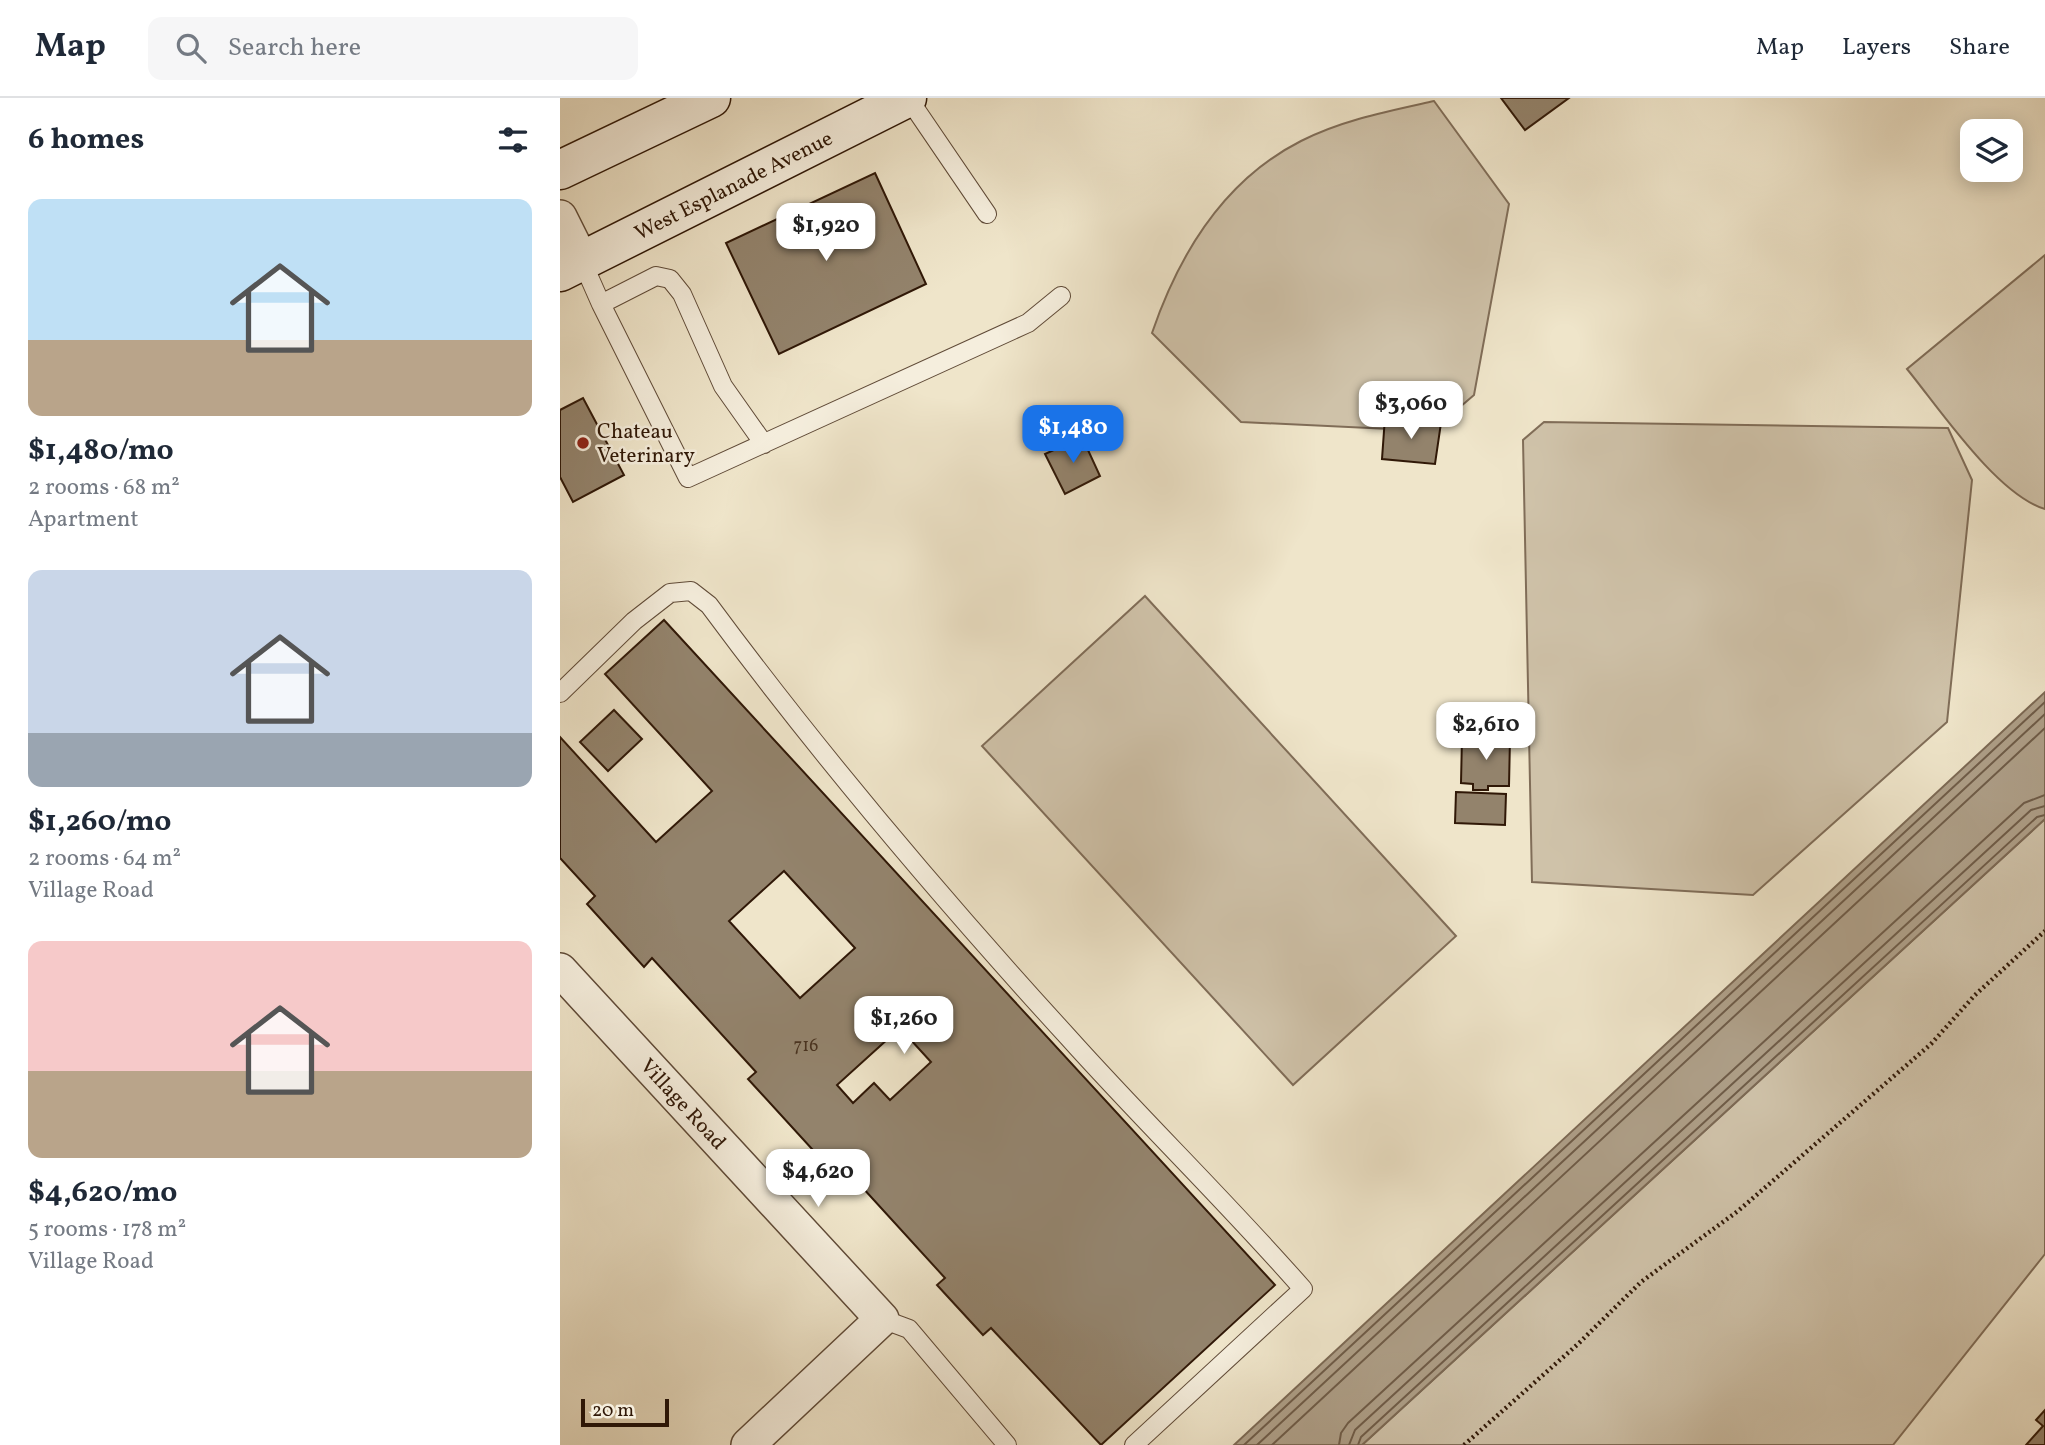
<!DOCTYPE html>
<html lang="en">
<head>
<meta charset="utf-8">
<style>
  :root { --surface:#fff; --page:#f6f6f7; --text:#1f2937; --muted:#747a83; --line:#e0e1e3; --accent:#1a73e8 }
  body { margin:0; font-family:Vollkorn,serif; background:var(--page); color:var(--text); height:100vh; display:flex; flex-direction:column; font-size:26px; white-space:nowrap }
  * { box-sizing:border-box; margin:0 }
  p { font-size:23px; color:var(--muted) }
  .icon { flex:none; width:38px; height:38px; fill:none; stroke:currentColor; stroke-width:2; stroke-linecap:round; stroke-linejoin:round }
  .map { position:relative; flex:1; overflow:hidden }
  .side { display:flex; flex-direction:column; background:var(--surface); width:560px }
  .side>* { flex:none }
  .tools { position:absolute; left:1400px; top:21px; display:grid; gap:14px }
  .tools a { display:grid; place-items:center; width:63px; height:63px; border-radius:14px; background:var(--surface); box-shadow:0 4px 18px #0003; font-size:35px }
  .scale { position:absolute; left:21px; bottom:18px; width:88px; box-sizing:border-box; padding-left:7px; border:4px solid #301807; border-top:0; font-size:19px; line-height:24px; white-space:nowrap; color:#301807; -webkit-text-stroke:5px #f5eedd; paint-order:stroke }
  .price { position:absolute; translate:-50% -60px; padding:0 16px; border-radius:14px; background:#fff; color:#222; font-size:23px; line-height:46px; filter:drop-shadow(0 2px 4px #0008) }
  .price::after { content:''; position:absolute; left:50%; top:42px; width:21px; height:16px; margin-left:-10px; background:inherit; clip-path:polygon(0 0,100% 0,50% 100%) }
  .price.on { background:var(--accent); color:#fff }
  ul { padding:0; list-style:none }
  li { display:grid; align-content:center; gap:14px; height:371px; padding:0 28px }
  li span { display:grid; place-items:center; height:217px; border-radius:14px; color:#555 }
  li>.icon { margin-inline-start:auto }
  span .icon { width:126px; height:126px; fill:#fffc; stroke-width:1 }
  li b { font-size:30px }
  h2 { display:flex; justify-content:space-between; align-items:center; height:84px; padding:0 28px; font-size:30px }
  header { display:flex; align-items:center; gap:42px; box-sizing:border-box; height:98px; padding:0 35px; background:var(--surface); border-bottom:2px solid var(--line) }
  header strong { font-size:33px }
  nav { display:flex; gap:38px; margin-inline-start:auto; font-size:24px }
  .search { width:490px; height:63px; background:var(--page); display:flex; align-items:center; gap:18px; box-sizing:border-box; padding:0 24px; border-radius:14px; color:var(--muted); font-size:26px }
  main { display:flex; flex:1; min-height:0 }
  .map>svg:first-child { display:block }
</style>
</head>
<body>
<header>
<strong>Map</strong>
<div class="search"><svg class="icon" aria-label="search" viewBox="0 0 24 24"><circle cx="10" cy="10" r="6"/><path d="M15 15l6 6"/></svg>Search here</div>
<nav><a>Map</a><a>Layers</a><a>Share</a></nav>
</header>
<main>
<section class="side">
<h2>6 homes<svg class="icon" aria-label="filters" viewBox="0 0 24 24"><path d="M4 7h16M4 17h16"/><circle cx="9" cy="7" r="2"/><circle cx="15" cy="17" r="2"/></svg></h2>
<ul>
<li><span style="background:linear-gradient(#bfe0f5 65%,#b9a48a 0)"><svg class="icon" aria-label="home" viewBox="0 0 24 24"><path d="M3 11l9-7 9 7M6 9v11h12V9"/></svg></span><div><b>$1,480/mo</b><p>2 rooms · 68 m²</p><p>Apartment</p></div></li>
<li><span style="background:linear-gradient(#c9d6e8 75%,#9aa5b1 0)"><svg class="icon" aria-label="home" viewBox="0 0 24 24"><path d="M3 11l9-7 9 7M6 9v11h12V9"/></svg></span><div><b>$1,260/mo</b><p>2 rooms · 64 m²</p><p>Village Road</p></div></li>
<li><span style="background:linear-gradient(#f6c9c9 60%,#b9a48a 0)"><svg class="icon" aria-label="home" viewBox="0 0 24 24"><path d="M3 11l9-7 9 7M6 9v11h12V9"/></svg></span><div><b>$4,620/mo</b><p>5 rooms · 178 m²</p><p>Village Road</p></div></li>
</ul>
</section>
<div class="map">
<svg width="1485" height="1347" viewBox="0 0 1485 1347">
  <rect width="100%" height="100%" fill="#efe5ca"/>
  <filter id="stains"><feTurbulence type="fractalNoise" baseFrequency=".00286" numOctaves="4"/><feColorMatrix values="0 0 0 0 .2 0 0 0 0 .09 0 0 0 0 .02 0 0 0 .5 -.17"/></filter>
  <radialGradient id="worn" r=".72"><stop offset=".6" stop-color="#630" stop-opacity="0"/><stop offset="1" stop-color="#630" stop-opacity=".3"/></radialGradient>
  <!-- green -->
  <path fill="#cfc2a9" stroke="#806d58" stroke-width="2" d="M874,3L949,106L914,297L872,333L681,324L592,235C619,156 664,82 741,43C782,22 829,13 874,3Z
    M1485,157V411C1437,397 1379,310 1347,271Z
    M984,324L1388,330L1412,382L1387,624L1193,797L972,784L963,342Z
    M585,498L896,838L733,987L422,648Z
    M1485,721V1156L1333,1347H802Z"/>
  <!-- water -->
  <path fill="#ae9f88" stroke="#7c6954" stroke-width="2" d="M1485,594V721L802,1347H674Z"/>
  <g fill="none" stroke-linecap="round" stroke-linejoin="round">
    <!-- shore -->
    <path stroke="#6f5c48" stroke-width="2" d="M684,1347L1485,604
      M697,1347L1485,616
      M712,1347L1485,630
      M779,1347L781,1335L788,1325L1464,705L1485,697
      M789,1347L795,1332L1471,712L1485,708
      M798,1347L801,1339L1477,719L1485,717"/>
  </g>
  <!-- building -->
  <path fill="#93836c" stroke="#301807" stroke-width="2" fill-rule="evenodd" d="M941,0H1009L965,32Z
    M315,75L366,186L219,256L166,145Z
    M23,300L64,377L13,404L0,379V312Z
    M825,319L881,325L875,366L822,361Z
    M522,339L540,378L505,396L485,356Z
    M104,522L715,1187L541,1347L431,1230L423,1237L377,1187L385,1180L281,1066L273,1074L188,981L196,974L92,860L84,869L27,806L35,798L0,760V639L96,744L152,693L45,576ZM224,773L295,850L240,900L169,823ZM340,930L371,964L330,1002L314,985L293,1005L277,987Z
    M54,612L82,641L48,673L20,644Z
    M902,639L950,640L949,688H928V692H913V686L901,685Z
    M896,694L946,696L945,727L895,725Z
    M1485,1312V1347H1466L1483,1328L1476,1322Z"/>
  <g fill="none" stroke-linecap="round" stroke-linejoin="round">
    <!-- service casing -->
    <g stroke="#604b38" stroke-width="20">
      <path id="service" d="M348,0L427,116
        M22,163L41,206L96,178L110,181L122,196L163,288L204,346
        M41,206L128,380L468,225L501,198
        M0,595L74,523L110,495L131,493L149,507C260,657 382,801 508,939C585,1025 667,1104 743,1191L574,1347
        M322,1221L349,1231L447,1347"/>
    </g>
    <!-- minor casing -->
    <g stroke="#604b38" stroke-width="36">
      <g id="minor">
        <path d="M0,119L22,163"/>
        <path id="s1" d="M0,872L322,1221L188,1347"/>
      </g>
    </g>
    <!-- secondary casing -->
    <g stroke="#301807" stroke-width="41">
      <g id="secondary">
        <path d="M0,72L151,0"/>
        <path id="s2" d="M0,174L347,0"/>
      </g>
    </g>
    <!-- path -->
    <path stroke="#301807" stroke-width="4.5" stroke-dasharray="2 3.5" stroke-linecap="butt" d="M904,1347L1018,1246L1081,1184L1178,1113L1371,946L1415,897L1485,833"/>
    <!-- service -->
    <use href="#service" stroke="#f5eedd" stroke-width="18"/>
    <!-- minor -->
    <use href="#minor" stroke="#f5eedd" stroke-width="33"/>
    <!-- secondary -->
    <use href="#secondary" stroke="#f5eedd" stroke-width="38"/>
  </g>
  <!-- markers -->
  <circle fill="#8f2418" stroke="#f5eedd" stroke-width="2.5" cx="23" cy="345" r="7"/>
  <g text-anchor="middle" stroke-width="5" stroke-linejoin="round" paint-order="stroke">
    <!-- number labels -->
    <g font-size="18" fill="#493320">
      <text x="246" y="953">716</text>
    </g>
    <!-- street labels -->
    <g font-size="21" fill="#301807" stroke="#f5eedd">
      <text dy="7" stroke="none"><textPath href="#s2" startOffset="194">West Esplanade Avenue</textPath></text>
      <text dy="7" stroke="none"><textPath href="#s1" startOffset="182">Village Road</textPath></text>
    </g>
    <!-- poi labels -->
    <g font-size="21" fill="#301807" stroke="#f5eedd" text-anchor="start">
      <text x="37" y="340">Chateau<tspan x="37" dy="24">Veterinary</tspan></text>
    </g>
  </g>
  <rect width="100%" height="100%" filter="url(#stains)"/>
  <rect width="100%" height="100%" fill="url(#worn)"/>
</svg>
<div class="tools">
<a><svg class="icon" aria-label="layers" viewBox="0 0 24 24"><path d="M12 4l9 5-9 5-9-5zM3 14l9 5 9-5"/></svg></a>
</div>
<div class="scale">20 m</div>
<b class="price" style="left:266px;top:165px">$1,920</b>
<b class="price" style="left:851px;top:343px">$3,060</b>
<b class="price on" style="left:513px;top:367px">$1,480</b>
<b class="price" style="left:926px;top:664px">$2,610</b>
<b class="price" style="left:344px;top:958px">$1,260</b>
<b class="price" style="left:258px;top:1111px">$4,620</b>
</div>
</main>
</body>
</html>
